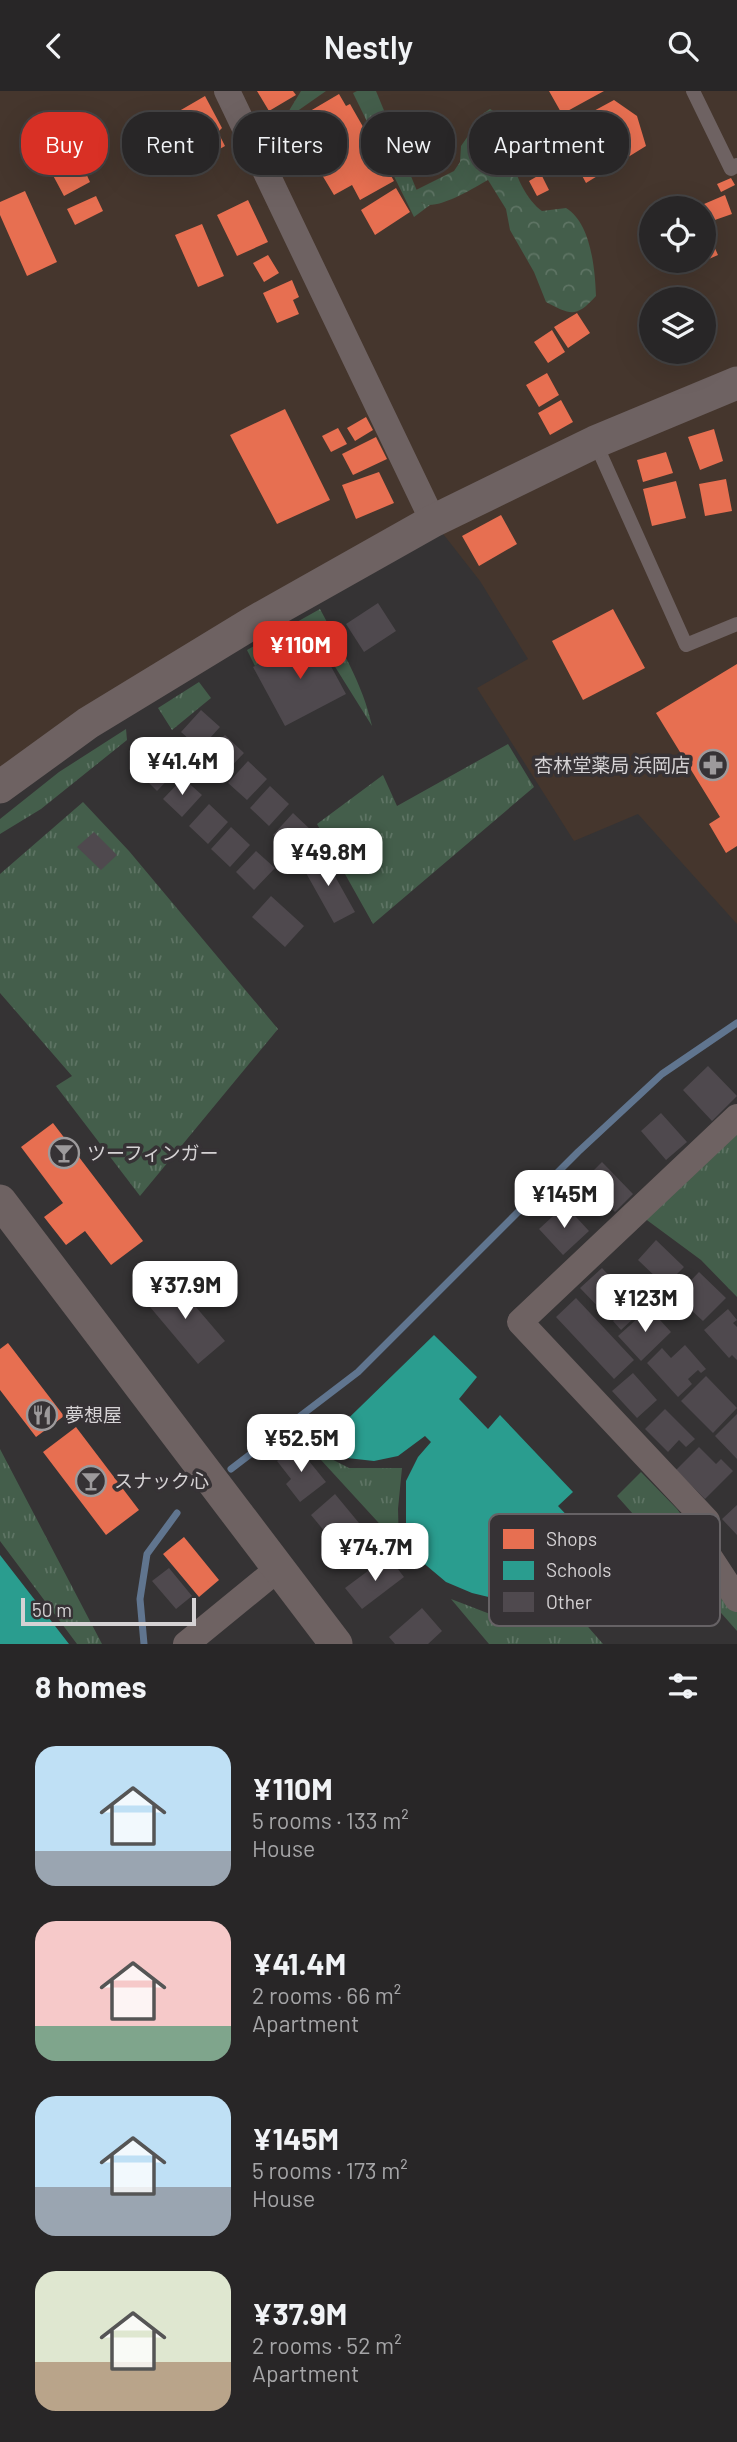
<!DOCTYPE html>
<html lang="en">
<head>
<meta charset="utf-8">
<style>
  :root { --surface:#282627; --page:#302e2f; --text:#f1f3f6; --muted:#a5a5a7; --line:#444344; --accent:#d93025 }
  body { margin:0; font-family:Barlow,"Noto Sans JP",sans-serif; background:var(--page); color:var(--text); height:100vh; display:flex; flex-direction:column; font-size:26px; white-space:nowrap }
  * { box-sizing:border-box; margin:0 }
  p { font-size:23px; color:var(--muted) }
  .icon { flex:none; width:38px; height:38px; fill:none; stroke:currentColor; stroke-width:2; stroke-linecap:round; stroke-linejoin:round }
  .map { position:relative; height:1553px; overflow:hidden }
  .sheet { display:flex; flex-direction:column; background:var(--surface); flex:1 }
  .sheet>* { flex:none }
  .guide { position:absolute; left:21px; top:21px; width:696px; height:63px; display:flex; gap:14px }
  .buttons { position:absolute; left:639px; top:105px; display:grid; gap:14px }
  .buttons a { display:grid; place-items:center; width:77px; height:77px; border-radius:50%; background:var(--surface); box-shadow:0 7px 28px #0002,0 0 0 2px var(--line); font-size:35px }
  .scale { position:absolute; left:21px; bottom:18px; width:175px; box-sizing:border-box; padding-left:7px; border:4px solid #d5d2d4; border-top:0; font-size:19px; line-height:24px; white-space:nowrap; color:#d5d2d4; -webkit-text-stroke:5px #363235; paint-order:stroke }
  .price { position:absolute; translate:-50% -60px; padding:0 16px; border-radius:14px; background:#fff; color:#222; font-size:23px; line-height:46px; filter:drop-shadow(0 2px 4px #0008) }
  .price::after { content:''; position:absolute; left:50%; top:42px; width:21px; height:16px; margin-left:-10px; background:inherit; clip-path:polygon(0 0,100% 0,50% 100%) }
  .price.on { background:var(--accent); color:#fff }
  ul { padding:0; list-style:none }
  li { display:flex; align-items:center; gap:21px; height:175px; padding:0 35px }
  li span { display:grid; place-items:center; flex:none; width:196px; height:140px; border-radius:21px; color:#555 }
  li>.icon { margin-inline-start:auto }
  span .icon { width:84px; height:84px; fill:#fffc; stroke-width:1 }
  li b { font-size:30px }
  h2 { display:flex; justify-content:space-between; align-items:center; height:84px; padding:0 35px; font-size:30px }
  .pill { padding:0 24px; border-radius:28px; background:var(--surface); box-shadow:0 7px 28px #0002,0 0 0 2px var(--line); font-size:24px; line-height:63px }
  .pill.on { background:var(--accent); color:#fff }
  header { display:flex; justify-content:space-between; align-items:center; height:91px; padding:0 35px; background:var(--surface); font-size:32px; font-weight:600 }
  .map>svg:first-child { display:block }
</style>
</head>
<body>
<header><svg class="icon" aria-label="back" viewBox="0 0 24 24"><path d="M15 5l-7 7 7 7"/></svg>Nestly<svg class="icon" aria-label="search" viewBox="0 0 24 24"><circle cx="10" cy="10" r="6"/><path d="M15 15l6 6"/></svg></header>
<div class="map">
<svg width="737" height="1553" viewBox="0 0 737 1553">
  <defs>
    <pattern id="grass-tufts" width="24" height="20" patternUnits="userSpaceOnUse" patternTransform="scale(1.75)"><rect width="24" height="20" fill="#445e4b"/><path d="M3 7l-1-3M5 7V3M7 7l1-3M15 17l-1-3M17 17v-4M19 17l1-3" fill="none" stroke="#5e7464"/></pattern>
    <pattern id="forest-crowns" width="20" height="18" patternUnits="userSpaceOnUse" patternTransform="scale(1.75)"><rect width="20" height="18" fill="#445e4b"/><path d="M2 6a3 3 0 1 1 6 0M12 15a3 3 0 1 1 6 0" fill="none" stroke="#5e7464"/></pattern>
  </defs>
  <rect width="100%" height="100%" fill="#353334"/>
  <!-- commercial -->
  <path fill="#45362d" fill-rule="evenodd" d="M0,0H737V833L638,723L574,750L477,597L528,568L480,490L433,430L0,703ZM651,117H704V170H651ZM651,208H704V261H651Z"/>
  <!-- grass -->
  <path fill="url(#grass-tufts)" d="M357,0H376L422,112L430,114L414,126L353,2Z
    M320,518C340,556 363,593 372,635L314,542L255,575L247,559Z
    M199,591L211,607L172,639L158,617Z
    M126,638L127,649L41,718L0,743V728L59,681Z
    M508,653L534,696L373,833L317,733L383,684L397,715Z
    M83,711L129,760L278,938L140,1105L56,995L72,985L0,902V783Z
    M737,1031V1206L701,1169L636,1121Z
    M310,1357L349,1377H402L398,1418L399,1454Z
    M0,1358L102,1553H77L0,1450Z
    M641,1381L677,1418L692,1438L697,1464L682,1478L617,1405Z
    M705,1477L719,1500L737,1521V1540L692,1489Z
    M555,1498L603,1553H489L451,1508L490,1523L509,1520Z"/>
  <!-- forest -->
  <path fill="url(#forest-crowns)" d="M301,0H326L296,21L298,36L282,50L276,46L279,36Z
    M490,18C518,33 510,42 513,68C515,86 528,110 542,120L566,117C591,132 595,178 596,205C576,227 571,224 546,211L534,181L510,139L506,118L488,89C474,97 446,114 429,114C423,114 419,109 415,105L416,99L454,80L460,71L461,55L484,22Z"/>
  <!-- shops -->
  <path fill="#e76f51" d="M257,0H293L296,4L269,20Z
    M549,0H604L562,23Z
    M339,3L346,15L350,13L394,90L360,109L352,94L334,104L306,57L325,46L317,32L312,35L305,23Z
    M205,5L222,37L218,41L225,55L200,69L174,23Z
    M614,9L637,25L646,55L586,92L572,66L566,35Z
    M558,34L563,47L547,52L542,39Z
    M76,61L90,91L64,105L48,75Z
    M541,83L549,99L537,105L529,90Z
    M731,87L735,94L721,101L717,93Z
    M396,97L410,121L375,144L361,119Z
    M25,100L57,171L27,185L0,124V111Z
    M725,104L732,123L712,130L704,113Z
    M96,105L103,120L75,134L67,118Z
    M248,109L268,151L237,165L217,124Z
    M202,133L224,185L198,196L175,144Z
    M704,133L718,164L693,175L691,170H704Z
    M268,164L279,182L264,191L253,172Z
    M292,189L299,206L293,209L299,223L277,232L263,202Z
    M577,222L590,242L568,257L554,236Z
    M552,239L565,261L548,272L534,251Z
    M547,282L559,304L539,316L526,294Z
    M561,309L573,331L550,344L538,322Z
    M285,318L330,409L277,433L230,344Z
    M366,326L373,339L355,350L347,337Z
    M338,337L347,353L331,361L322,345Z
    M714,338L723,370L700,379L688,346Z
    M376,346L387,368L353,384L342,363Z
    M666,361L673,382L643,391L637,369Z
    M379,381L394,412L356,428L342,394Z
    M726,388L732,420L705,425L699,393Z
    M676,390L686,427L652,435L643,398Z
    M501,424L517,453L479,475L462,445Z
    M613,518L645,577L583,609L552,550Z
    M737,573V755L726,762L709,733L720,726L656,622Z
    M53,1032L143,1150L111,1174L85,1140L66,1154L44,1126L63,1112L21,1056Z
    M8,1252L64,1325L36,1346L0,1299V1258Z
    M76,1336L139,1419L106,1444L43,1361Z
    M184,1446L219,1489L199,1506L163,1463Z"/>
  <!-- schools -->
  <path fill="#2a9d8f" d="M434,1244L477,1286L459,1308L488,1338L500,1324L573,1401L558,1415L616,1476L599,1493L572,1467L550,1488L529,1503L501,1509L472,1502L446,1491L421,1470L406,1439V1390L418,1366L431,1351L425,1345L398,1365L374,1370L347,1367L323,1352Z
    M0,1464L69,1553H0Z"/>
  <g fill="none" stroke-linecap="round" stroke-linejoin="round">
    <!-- stream -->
    <path stroke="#60758f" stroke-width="7" d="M231,1378L358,1281L578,1061L662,983L737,932
      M144,1553L140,1508L147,1463L177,1422"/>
  </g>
  <!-- building -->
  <path fill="#4f494e" d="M378,512L396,540L364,561L346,533Z
    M314,544L346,603L285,635L253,576Z
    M201,619L220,636L200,658L181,641Z
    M225,644L244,662L223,684L204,666Z
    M159,660L178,678L157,700L139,682Z
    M248,670L267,688L247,709L228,692Z
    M183,687L202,704L182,726L163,708Z
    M270,695L289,713L269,735L250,717Z
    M209,713L228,731L208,753L189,735Z
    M293,722L312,740L292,761L273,744Z
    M231,736L250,754L230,776L211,758Z
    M94,741L117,764L101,779L77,756Z
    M256,760L275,777L254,799L236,781Z
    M322,762L355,821L334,832L301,773Z
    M271,805L304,835L285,856L252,826Z
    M708,975L737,1005L712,1030L683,999Z
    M661,1022L687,1051L666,1069L641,1040Z
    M602,1071L633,1103L615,1121L584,1089Z
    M565,1114L589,1140L563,1164L539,1138Z
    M656,1149L684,1176L673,1187L669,1183L661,1191L638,1169Z
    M602,1177L628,1205L607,1225L580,1197Z
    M699,1181L726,1207L703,1230L676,1205Z
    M172,1188L225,1250L198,1273L145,1210Z
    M576,1207L634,1269L614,1288L556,1226Z
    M627,1216L635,1226L621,1239L613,1230Z
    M649,1217L671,1241L641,1270L618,1245Z
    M728,1218L737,1229L733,1232L737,1236V1269L732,1264L729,1267L704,1239Z
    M685,1254L706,1278L701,1282L698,1279L688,1288L692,1293L678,1306L647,1272L662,1257L671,1267Z
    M633,1282L657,1309L637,1327L612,1300Z
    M706,1285L737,1317L713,1342L681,1310Z
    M665,1318L695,1348L686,1356L679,1349L668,1361L645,1338Z
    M737,1323V1368L715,1345Z
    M296,1354L326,1391L300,1411L286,1393L291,1388L277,1370Z
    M699,1356L716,1373L721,1368L733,1380L705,1408L676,1379Z
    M335,1403L359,1432L335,1453L311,1424Z
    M737,1414V1444L722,1428Z
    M366,1435L378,1448L348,1474L341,1467L332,1475L327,1470Z
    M388,1465L404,1486L362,1518L345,1497Z
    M169,1477L192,1505L176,1518L152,1490Z
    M422,1517L442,1540L428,1553H395L389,1546Z"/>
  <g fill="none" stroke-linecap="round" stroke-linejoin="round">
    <!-- service -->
    <path stroke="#6e6262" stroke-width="14" d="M693,0L731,78L737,74
      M595,351L686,554L737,533"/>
    <!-- minor -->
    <path stroke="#6e6262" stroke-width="26" d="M227,0L433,430
      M737,1026L520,1231L707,1430L705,1459L737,1508
      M186,1553L279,1477"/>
    <!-- tertiary -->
    <path stroke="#6e6262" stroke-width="33" d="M0,696L88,632L252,532L433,430L595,351L737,292
      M0,1110L336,1553"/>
  </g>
  <!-- icons -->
  <defs>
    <g id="pharmacy-ring" transform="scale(1.575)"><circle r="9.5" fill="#363235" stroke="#9d9a9c" stroke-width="1.5"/><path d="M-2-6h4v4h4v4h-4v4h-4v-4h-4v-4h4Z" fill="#9d9a9c"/></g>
    <g id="bar-ring" transform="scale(1.575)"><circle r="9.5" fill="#363235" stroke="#9d9a9c" stroke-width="1.5"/><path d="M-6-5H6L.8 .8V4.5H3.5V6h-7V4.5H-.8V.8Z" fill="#9d9a9c"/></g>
    <g id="restaurant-ring" transform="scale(1.575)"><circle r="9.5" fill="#363235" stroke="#9d9a9c" stroke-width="1.5"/><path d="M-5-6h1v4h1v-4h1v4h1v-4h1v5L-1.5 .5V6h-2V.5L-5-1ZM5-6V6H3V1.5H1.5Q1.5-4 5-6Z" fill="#9d9a9c"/></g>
  </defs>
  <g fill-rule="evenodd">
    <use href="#pharmacy-ring" x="713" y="674"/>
    <use href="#bar-ring" x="64" y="1062"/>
    <use href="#restaurant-ring" x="42" y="1324"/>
    <use href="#bar-ring" x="91" y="1390"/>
  </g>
  <g text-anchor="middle" stroke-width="7" stroke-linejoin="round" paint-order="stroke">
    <!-- poi labels -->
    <g font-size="19" fill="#d5d2d4" stroke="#363235" text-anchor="start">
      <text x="690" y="681" text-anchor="end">杏林堂薬局 浜岡店</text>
      <text x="87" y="1069">ツーフィンガー</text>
      <text x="65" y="1331">夢想屋</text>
      <text x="114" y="1397">スナック心</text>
    </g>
  </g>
  <!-- legend -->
  <rect x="489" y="1423" width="231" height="112" rx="10" fill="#363235" stroke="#666265" stroke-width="2"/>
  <rect x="503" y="1438" width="31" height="20" fill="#e76f51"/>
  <rect x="503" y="1470" width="31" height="19" fill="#2a9d8f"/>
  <rect x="503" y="1501" width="31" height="20" fill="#4f494e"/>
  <g font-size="19" fill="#d5d2d4">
    <text x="546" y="1455">Shops</text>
    <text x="546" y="1486">Schools</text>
    <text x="546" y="1518">Other</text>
  </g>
</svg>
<div class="buttons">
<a><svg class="icon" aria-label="locate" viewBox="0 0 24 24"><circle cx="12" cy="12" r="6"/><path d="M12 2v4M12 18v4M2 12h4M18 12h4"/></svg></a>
<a><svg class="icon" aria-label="layers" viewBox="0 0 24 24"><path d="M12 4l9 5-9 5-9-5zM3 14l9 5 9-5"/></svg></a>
</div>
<div class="scale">50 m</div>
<b class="price on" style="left:300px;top:590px">¥110M</b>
<b class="price" style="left:182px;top:706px">¥41.4M</b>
<b class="price" style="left:328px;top:797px">¥49.8M</b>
<b class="price" style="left:564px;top:1139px">¥145M</b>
<b class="price" style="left:185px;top:1230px">¥37.9M</b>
<b class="price" style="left:645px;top:1243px">¥123M</b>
<b class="price" style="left:301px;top:1383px">¥52.5M</b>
<b class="price" style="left:375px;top:1492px">¥74.7M</b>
<div class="guide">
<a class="pill on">Buy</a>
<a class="pill">Rent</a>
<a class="pill">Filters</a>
<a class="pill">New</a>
<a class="pill">Apartment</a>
</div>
</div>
<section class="sheet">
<h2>8 homes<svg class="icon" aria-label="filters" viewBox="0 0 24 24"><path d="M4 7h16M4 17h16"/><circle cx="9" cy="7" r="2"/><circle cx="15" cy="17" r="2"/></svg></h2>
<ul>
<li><span style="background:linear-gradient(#bfe0f5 75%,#9aa5b1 0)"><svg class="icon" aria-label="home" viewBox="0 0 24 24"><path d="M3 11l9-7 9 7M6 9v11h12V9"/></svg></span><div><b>¥110M</b><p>5 rooms · 133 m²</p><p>House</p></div></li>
<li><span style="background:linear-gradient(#f6c9c9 75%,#7fa58c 0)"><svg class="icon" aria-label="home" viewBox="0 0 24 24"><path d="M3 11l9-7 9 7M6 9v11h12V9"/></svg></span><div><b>¥41.4M</b><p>2 rooms · 66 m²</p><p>Apartment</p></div></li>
<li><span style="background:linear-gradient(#bfe0f5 65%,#9aa5b1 0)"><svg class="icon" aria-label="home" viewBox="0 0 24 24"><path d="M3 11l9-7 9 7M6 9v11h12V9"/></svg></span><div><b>¥145M</b><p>5 rooms · 173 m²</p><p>House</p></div></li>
<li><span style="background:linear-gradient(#dfe7d0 65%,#b9a48a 0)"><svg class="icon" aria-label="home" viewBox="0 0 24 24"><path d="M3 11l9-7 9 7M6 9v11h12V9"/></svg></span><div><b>¥37.9M</b><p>2 rooms · 52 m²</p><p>Apartment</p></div></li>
</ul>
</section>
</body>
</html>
